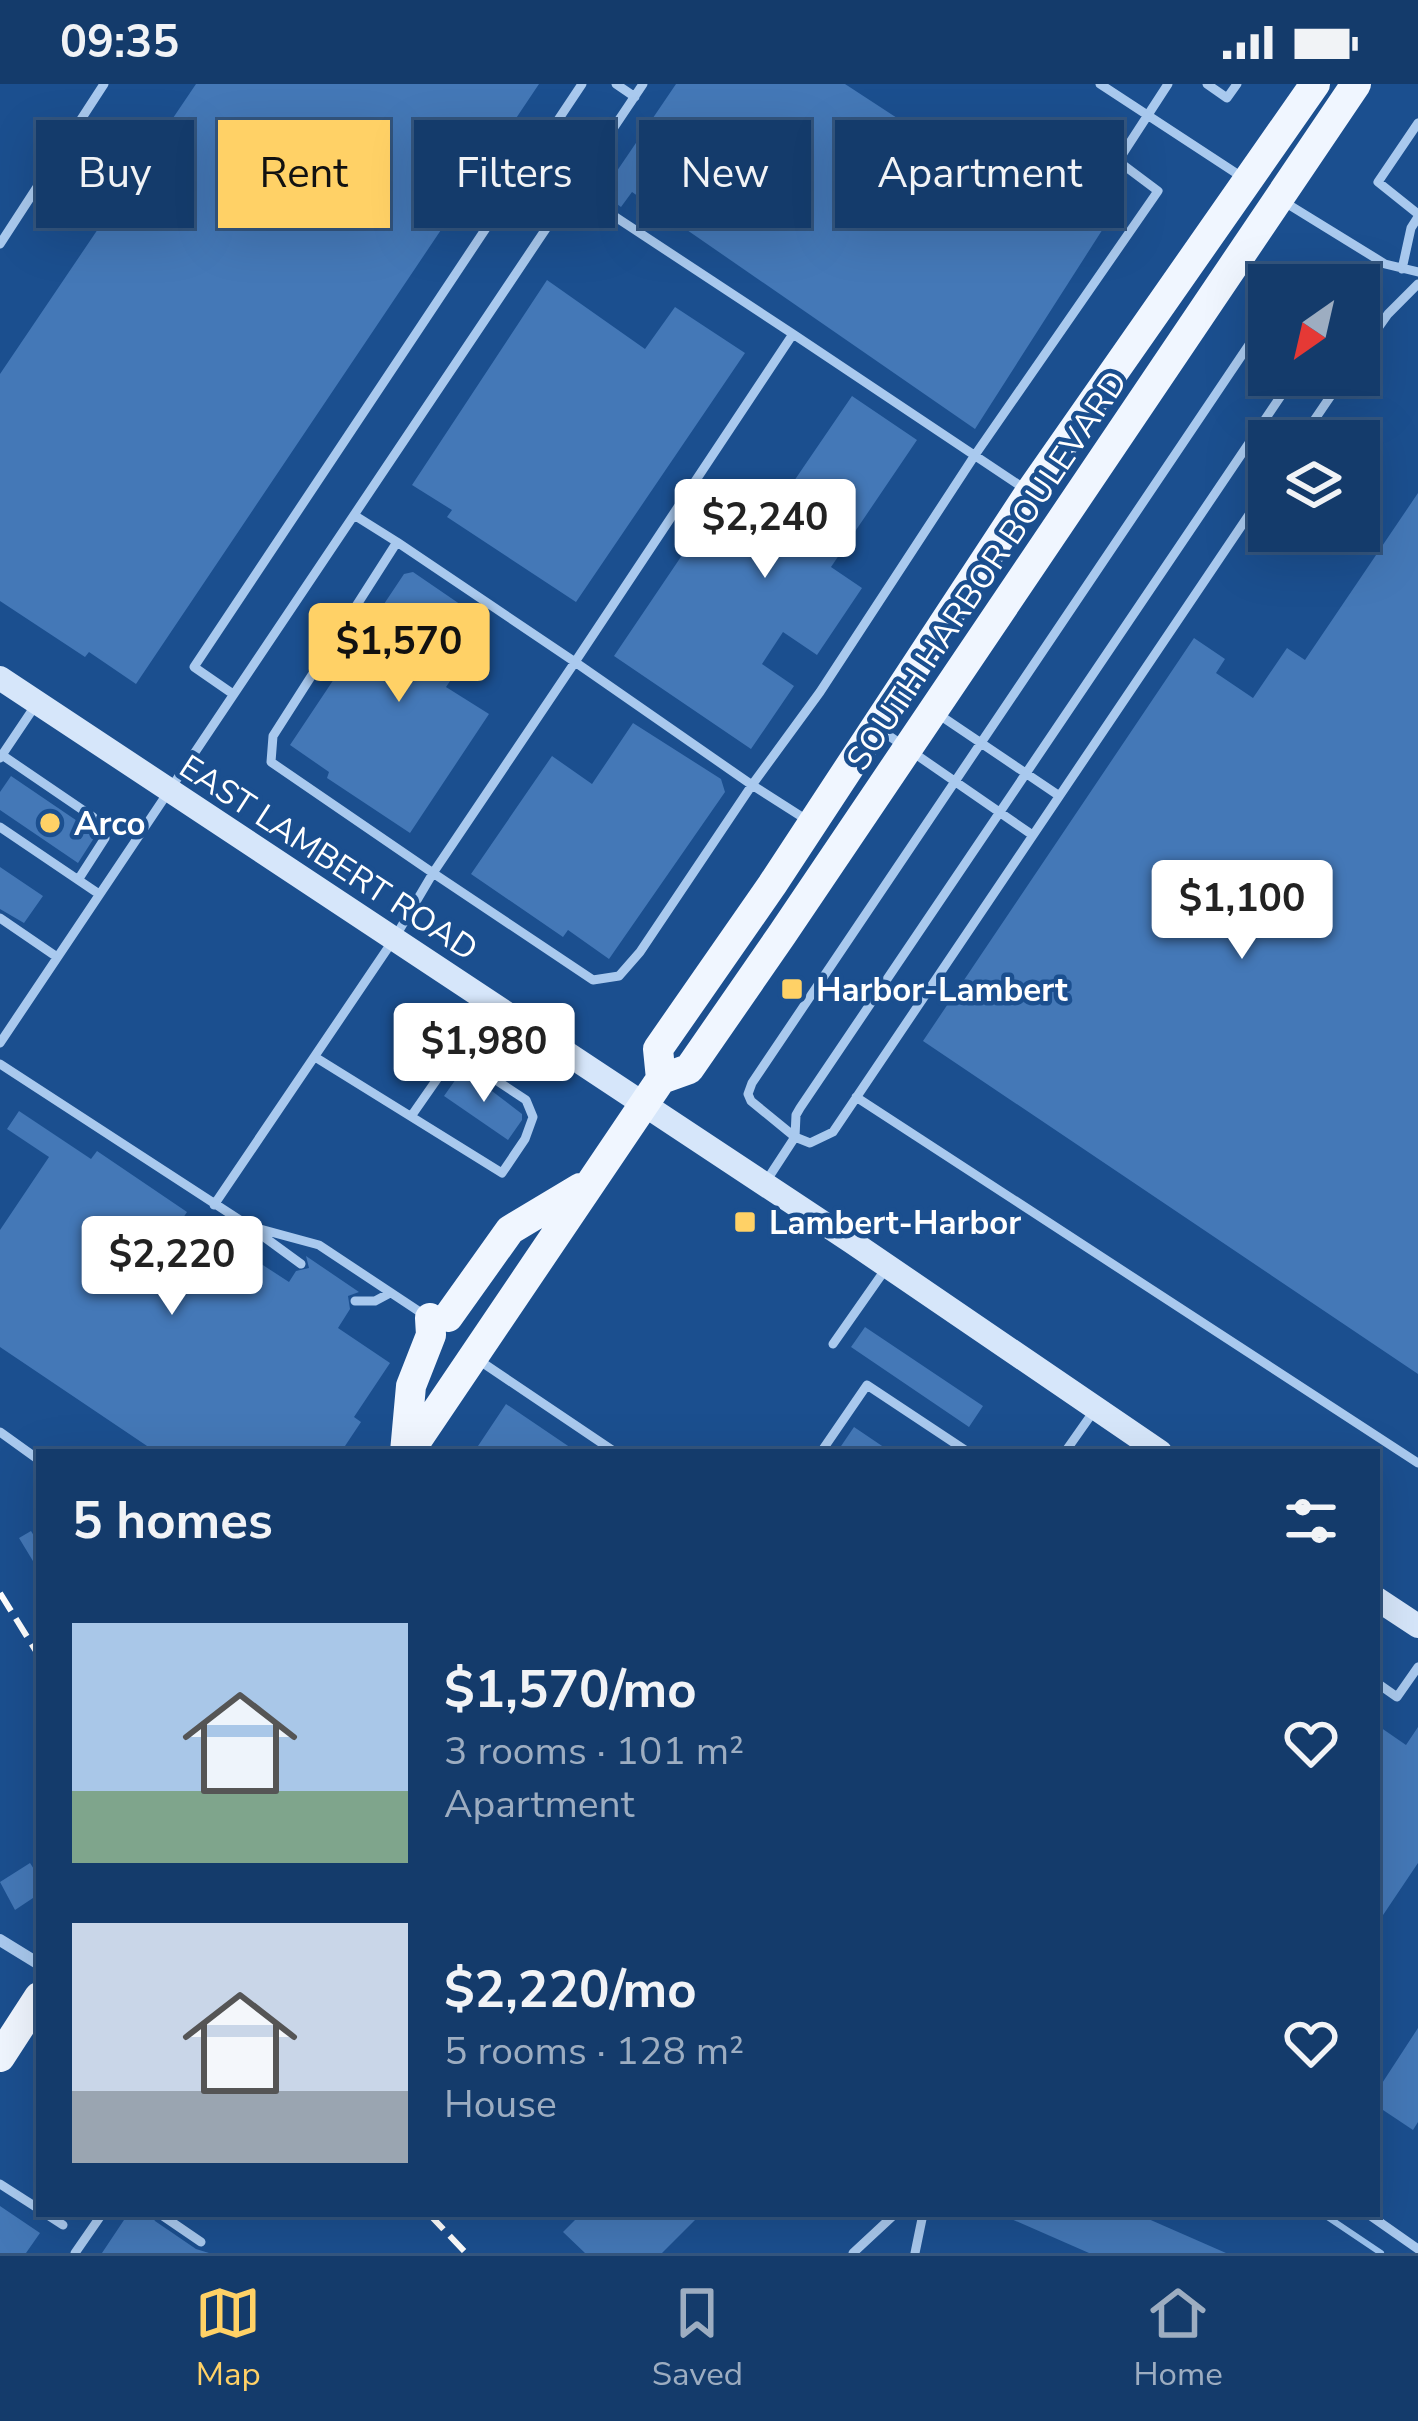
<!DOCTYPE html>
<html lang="en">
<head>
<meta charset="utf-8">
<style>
  :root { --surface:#143b6b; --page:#1d4271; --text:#f1f3f6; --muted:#9dadc1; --line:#33557e; --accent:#ffd166 }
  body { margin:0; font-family:"Nunito Sans",sans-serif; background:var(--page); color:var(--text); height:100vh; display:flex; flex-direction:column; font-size:45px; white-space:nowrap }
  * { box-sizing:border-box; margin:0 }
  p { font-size:39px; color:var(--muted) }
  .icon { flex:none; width:66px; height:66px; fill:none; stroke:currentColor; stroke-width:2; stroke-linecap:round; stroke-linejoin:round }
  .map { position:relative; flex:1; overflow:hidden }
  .sheet { position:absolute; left:36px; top:1365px; width:1344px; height:768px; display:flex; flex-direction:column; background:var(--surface); border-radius:0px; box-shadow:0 12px 48px #0002,0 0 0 3px var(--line) }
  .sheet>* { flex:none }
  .banner { position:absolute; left:36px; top:36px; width:1347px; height:108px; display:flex; gap:24px }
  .needle { width:78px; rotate:214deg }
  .fabs { position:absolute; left:1248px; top:180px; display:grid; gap:24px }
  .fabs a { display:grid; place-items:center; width:132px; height:132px; border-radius:0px; background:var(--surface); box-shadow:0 12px 48px #0002,0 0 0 3px var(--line); font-size:60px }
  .price { position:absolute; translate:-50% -102px; padding:0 27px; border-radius:12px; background:#fff; color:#222; font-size:39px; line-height:78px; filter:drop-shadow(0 3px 6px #0008) }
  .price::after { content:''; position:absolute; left:50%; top:72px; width:36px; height:27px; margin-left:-18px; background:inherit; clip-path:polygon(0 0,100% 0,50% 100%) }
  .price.on { background:var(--accent); color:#111 }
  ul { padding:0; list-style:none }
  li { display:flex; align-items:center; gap:36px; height:300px; padding:0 36px }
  li span { display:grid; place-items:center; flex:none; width:336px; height:240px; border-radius:0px; color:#555 }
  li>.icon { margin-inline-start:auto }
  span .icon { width:144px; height:144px; fill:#fffc; stroke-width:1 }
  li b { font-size:51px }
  h2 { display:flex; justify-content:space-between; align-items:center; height:144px; padding:0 36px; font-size:51px }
  .chip { padding:0 42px; border-radius:0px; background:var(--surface); box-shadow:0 12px 48px #0002,0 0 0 3px var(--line); font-size:42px; line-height:108px }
  .chip.on { background:var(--accent); color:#111 }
  .status { display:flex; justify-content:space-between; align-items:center; height:84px; padding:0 60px; background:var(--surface); direction:ltr }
  .status svg { height:33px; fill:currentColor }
  .tab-bar { display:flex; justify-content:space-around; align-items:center; height:168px; border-top:3px solid var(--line); background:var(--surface); font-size:33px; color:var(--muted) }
  .tab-bar a { display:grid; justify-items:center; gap:6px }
  .tab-bar .on { color:var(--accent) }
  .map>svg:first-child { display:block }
</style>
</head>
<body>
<div class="status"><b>09:35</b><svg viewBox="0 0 49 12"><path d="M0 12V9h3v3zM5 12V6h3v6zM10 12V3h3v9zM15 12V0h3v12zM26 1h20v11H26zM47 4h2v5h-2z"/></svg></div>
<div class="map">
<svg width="1418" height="2169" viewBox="0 0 1418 2169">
  <rect width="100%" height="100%" fill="#1b4f8f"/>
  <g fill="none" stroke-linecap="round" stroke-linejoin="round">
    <!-- stream -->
    <path stroke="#9cc4f0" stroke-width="6" d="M1323,2130L1381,2169"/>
  </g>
  <!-- building -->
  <path fill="#4478b7" d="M196,0H539L136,600L89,568L85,573L0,517V290Z
    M676,0H845L1015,111L1043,67L1067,85L1064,92L1115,126L975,345L632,108L621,123L602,109Z
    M547,196L645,265L675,223L745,269L576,518L447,433L452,426L412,401Z
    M852,312L917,356L831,483L862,504L817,571L783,548L762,580L794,602L751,665L614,572L722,412L764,441Z
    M1418,409V1290L923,957L1194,554L1225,575L1216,589L1253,614L1287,564L1305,576Z
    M413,488L489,540L446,603L489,630L410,749L327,694L329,688L290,661L404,490Z
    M633,639L721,695L725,708L609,875L568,846L563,853L471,790L552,672L592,700Z
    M11,692L89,745L94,754L78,779L0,726V708Z
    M0,783L43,812L24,839L0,825Z
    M463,985L522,1030V1036L508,1056L444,1012Z
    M19,1027L91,1075L97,1067L187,1128L181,1137L247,1181L252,1174L289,1198L296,1187L309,1184L306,1172L359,1208L348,1212L350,1225L338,1244L390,1279L354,1333L361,1338L341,1368H156L0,1263V1146L49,1073L7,1045Z
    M865,1243L983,1322L969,1343L851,1263Z
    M506,1320L577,1368H474Z
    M854,1343L891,1368H837Z
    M31,1447L39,1460V1487L19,1454Z
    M1377,1641L1406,1661L1418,1643V1779L1377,1840Z
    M30,1779L39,1793V1810L15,1826L0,1798Z
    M1418,1944V2038L1413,2046L1377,2022V2007Z
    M0,2122L40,2149L26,2169H0Z
    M128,2130H151L155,2137L196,2165L209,2169H102Z
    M581,2130H701L662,2169H585L563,2148Z
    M1000,2130H1137L1226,2169H1089Z"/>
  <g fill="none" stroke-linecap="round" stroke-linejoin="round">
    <!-- service -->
    <path stroke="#a9c9ee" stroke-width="9" d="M616,0L635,13
      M1100,0L1245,95
      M1207,0L1227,14L1237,0
      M1418,39L1378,98L1418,130
      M573,105L793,250
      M1286,119L1385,180L1418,188
      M0,160L104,0
      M1402,185L1411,144L1418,133
      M1289,201L1293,195L1302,201
      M1359,271L1388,230L1418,200
      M1300,357L1345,291
      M1028,407L793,250L575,578L397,458L273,652L271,678L433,789L575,578L752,701L820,608L975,371L1158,107L1118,77L1168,0
      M354,431L397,458
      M233,610L194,583L582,0
      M938,630L1058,711
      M882,647L1031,750
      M2,671L93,733L105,754L78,796
      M0,674L37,619
      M0,743L99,810
      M0,834L57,873
      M0,959L643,0
      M315,973L502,1089L525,1055L533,1033L526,1016L461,973L451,975L412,1031
      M0,980L249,1142L319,1161L426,1232
      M856,1013L1418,1379
      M795,1053L751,1017L748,1010L752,999L1269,231
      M795,1053L796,1031L800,1024L1295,291
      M765,1099L795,1053L810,1059L833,1048L1269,401
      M214,1121L394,855L433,789L593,896L619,892L640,868L752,701L810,738
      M249,1142L301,1180
      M355,1217H375L390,1209
      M833,1260L887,1183
      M477,1275L615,1368
      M0,1348L39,1376
      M821,1368L867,1301L968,1368
      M1065,1368L1096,1324
      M1377,1599L1397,1613L1418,1583
      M0,2100L39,2125
      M46,2130L63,2141
      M160,2130L201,2158
      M1368,2130L1418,2165
      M75,2169L102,2130
      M853,2169L895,2130
      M915,2169L923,2130"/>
    <!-- minor -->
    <path stroke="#a9c9ee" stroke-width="12" d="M0,1856L39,1880"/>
    <!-- secondary -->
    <path stroke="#d6e6fa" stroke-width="24" d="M0,594L852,1158L1160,1368
      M1377,1515L1418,1542"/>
    <!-- primary -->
    <path stroke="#f0f6ff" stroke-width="30" d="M661,995L658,965L772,801L1030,408L1315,0
      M448,1233L510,1146L580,1104
      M405,1368L411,1302L431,1251L430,1234
      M409,1368L661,995L689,985L781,852L1356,0
      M0,1973L39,1913"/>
    <!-- rail -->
    <path stroke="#fff" stroke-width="6" stroke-dasharray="21 9" stroke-linecap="butt" d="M0,1509L39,1572
      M429,2130L466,2169"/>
  </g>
  <!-- markers -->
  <g fill="#ffd166" stroke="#1b4f8f" stroke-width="4.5">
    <circle cx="50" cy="739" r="12"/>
    <rect x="780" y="893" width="24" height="24" rx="6"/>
    <rect x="733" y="1126" width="24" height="24" rx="6"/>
  </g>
  <g text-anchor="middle" stroke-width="9" stroke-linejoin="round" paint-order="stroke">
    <!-- street labels -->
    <g font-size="33" fill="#fff" stroke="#1b4f8f">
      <text transform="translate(986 486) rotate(-56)" y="12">SOUTH HARBOR BOULEVARD</text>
      <text transform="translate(329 773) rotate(33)" y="12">EAST LAMBERT ROAD</text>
    </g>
    <!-- poi labels -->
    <g font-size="33" font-weight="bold" fill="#fff" stroke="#1b4f8f" text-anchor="start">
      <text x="74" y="751">Arco</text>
      <text x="816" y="917">Harbor-Lambert</text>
      <text x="769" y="1150">Lambert-Harbor</text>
    </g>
  </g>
</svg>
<div class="fabs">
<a><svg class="needle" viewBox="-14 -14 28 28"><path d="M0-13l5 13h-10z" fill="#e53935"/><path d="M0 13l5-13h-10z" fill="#9dadc1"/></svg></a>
<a><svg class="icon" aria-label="layers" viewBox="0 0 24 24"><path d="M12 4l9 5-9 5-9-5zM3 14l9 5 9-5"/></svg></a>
</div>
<b class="price" style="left:765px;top:497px">$2,240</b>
<b class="price on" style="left:399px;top:621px">$1,570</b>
<b class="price" style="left:1242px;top:878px">$1,100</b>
<b class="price" style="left:484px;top:1021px">$1,980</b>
<b class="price" style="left:172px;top:1234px">$2,220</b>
<div class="banner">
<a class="chip">Buy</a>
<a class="chip on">Rent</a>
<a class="chip">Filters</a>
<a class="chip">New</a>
<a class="chip">Apartment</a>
</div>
<section class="sheet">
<h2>5 homes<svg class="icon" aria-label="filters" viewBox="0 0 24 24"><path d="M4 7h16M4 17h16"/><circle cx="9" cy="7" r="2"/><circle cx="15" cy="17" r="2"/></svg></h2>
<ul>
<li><span style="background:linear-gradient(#a9c7e8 70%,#7fa58c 0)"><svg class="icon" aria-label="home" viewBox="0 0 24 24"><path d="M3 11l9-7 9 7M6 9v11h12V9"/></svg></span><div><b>$1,570/mo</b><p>3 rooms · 101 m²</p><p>Apartment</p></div><svg class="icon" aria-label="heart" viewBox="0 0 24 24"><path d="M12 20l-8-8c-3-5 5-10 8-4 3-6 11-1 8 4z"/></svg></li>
<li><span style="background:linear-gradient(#c9d6e8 70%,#9aa5b1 0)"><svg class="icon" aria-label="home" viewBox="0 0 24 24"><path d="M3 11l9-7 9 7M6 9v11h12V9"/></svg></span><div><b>$2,220/mo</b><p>5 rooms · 128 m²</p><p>House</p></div><svg class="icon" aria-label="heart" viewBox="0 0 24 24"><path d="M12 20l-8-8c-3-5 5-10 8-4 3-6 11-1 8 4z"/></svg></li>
</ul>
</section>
</div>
<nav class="tab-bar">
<a class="on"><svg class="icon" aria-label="map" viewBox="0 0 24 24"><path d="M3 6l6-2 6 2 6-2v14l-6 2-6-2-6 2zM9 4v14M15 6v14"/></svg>Map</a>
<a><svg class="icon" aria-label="saved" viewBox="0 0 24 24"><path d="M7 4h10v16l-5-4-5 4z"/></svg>Saved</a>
<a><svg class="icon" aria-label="home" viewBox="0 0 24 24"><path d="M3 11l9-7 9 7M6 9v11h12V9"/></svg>Home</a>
</nav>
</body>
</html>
